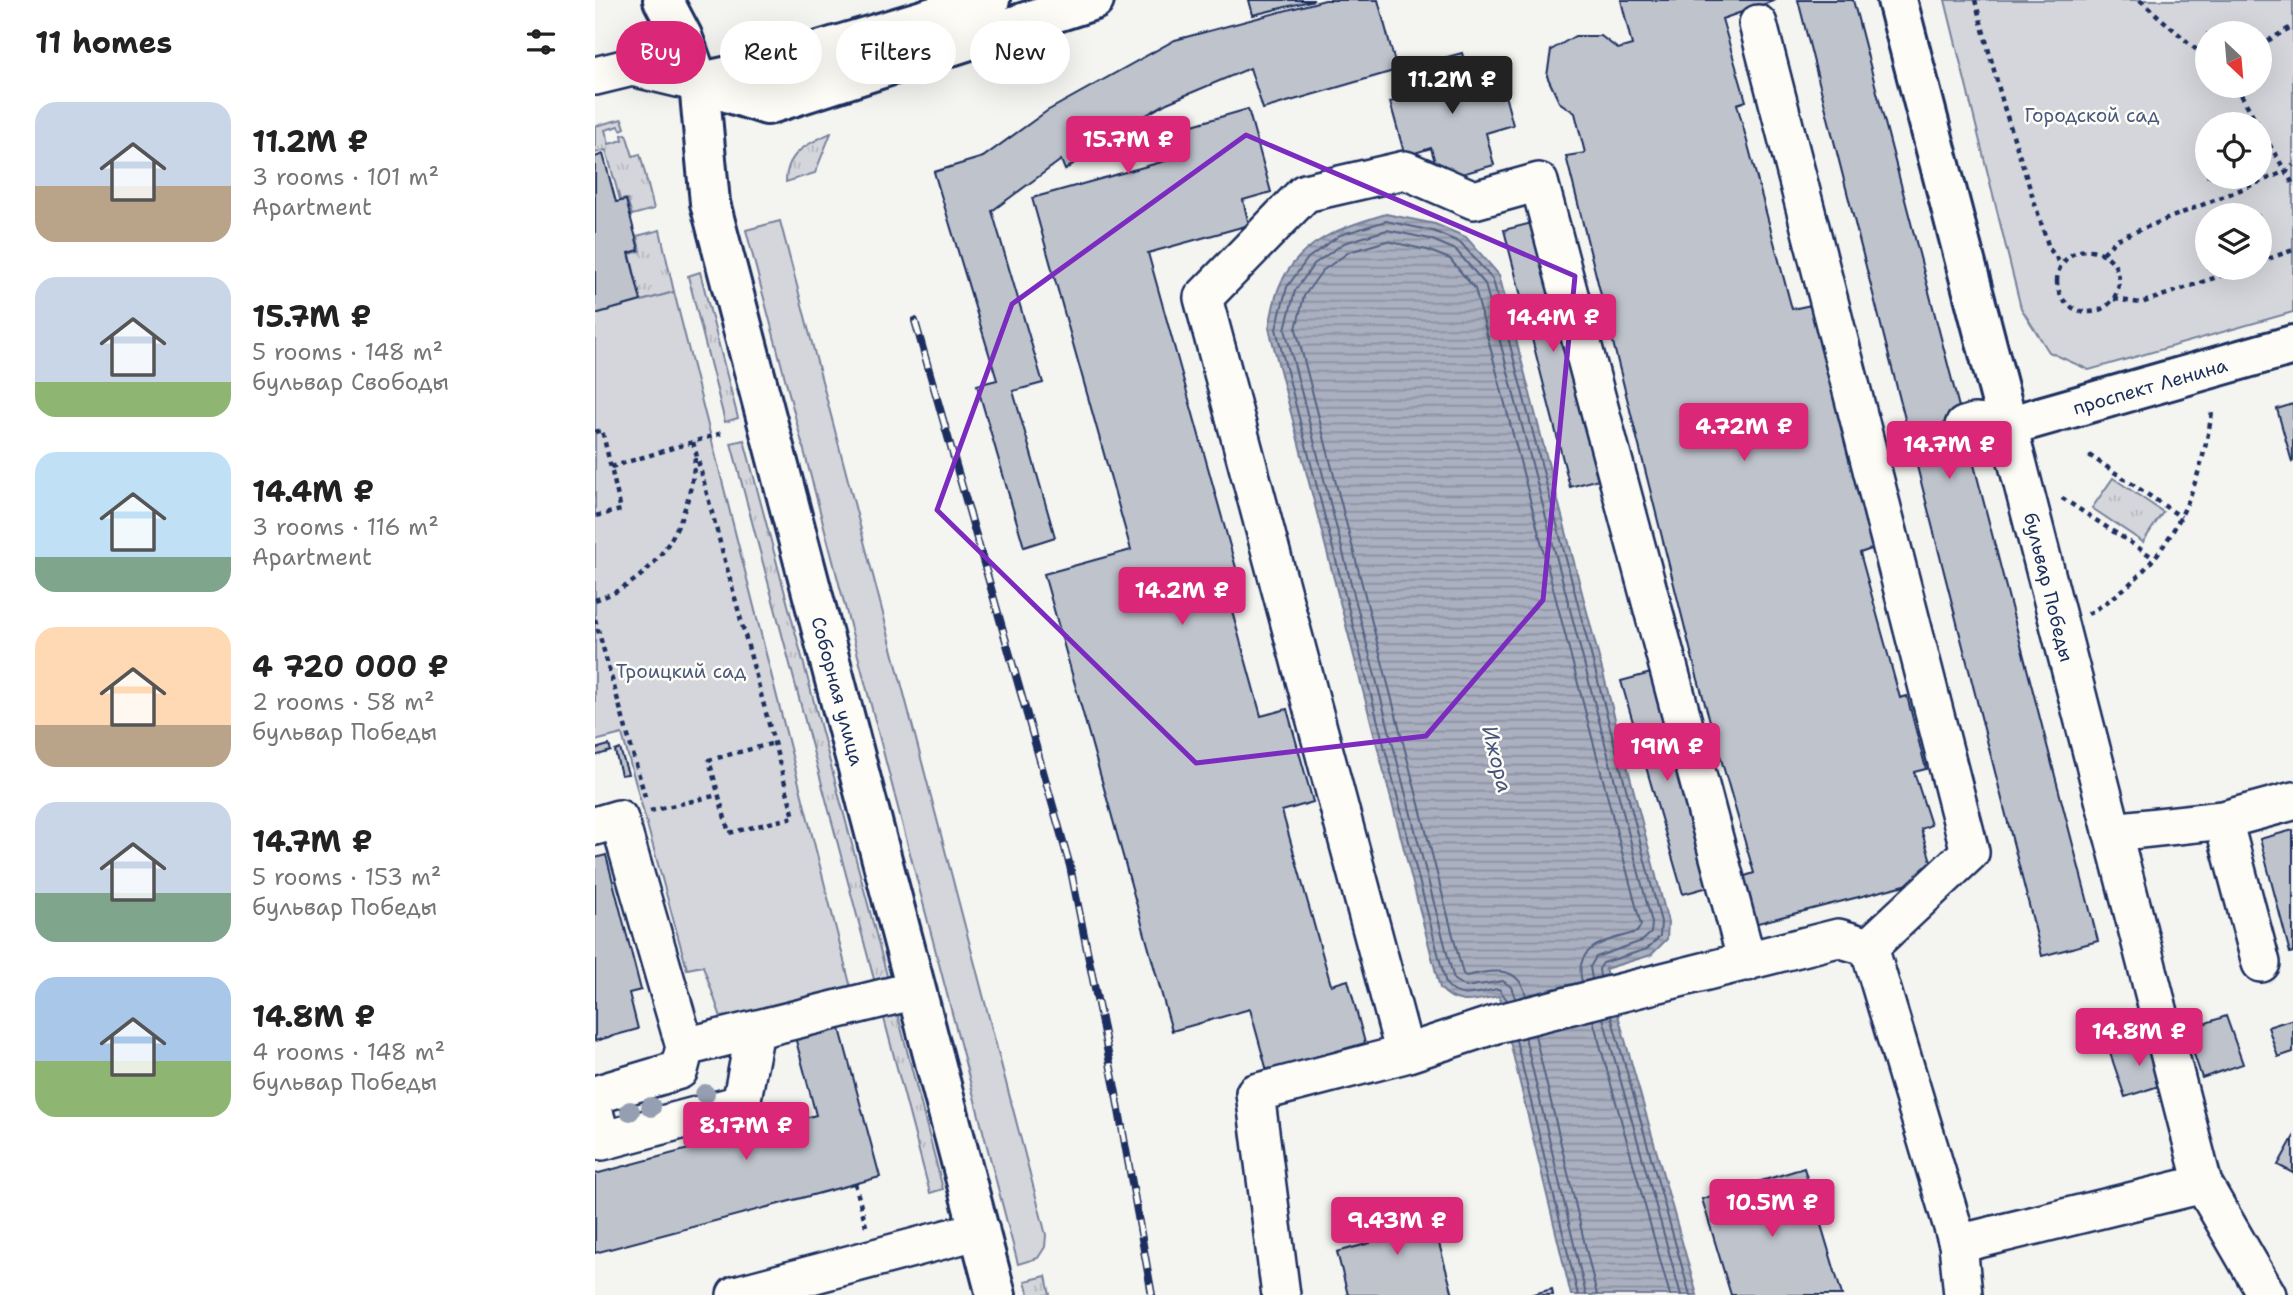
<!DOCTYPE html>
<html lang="en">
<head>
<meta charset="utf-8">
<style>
  :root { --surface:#fff; --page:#f2f2f2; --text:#222; --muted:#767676; --accent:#db2777 }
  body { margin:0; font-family:"Shantell Sans",sans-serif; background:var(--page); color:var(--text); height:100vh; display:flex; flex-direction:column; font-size:26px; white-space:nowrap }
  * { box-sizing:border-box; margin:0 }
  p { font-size:23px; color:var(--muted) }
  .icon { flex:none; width:38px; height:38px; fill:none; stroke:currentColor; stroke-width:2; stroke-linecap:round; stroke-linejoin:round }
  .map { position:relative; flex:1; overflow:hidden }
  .panel { display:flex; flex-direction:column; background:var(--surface); width:595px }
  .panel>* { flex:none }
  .guide { position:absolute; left:21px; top:21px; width:665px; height:63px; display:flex; gap:14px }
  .needle { width:46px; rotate:154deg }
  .fabs { position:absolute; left:1600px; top:21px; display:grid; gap:14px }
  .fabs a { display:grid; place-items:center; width:77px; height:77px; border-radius:50%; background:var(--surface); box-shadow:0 7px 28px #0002; font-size:35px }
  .price { position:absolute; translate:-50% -60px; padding:0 16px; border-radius:7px; background:var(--accent); color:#fff; font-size:23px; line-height:46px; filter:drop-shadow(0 2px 4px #0008) }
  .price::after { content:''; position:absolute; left:50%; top:42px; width:21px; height:16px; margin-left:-10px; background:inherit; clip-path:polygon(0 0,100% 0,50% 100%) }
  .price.active { background:#222; color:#fff }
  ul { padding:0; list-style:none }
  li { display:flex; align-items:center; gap:21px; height:175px; padding:0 35px }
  li span { display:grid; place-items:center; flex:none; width:196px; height:140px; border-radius:21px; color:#555 }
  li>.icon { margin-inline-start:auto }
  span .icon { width:84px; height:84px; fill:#fffc; stroke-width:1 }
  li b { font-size:30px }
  h2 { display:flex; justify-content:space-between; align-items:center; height:84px; padding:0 35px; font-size:30px }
  .pill { padding:0 24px; border-radius:32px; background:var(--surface); box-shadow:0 7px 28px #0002; font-size:24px; line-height:63px }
  .pill.active { background:var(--accent); color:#fff }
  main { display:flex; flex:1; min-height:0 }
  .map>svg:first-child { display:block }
</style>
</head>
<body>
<main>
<section class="panel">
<h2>11 homes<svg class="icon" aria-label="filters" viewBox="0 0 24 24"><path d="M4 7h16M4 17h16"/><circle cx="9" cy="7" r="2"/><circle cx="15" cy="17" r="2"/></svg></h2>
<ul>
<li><span style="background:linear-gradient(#c9d6e8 60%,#b9a48a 0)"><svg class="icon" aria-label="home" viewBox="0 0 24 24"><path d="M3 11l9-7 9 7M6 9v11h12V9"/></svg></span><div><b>11.2M ₽</b><p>3 rooms · 101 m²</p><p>Apartment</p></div></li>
<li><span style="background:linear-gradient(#c9d6e8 75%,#8fb573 0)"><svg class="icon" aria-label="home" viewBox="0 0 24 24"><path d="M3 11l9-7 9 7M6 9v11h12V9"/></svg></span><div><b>15.7M ₽</b><p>5 rooms · 148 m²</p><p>бульвар Свободы</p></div></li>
<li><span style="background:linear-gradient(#bfe0f5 75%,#7fa58c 0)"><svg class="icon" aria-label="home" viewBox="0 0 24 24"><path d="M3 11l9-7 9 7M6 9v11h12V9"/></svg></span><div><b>14.4M ₽</b><p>3 rooms · 116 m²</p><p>Apartment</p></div></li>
<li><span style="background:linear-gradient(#ffd9b3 70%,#b9a48a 0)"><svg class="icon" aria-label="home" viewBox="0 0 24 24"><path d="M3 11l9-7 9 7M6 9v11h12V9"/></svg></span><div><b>4 720 000 ₽</b><p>2 rooms · 58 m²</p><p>бульвар Победы</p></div></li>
<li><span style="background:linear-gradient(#c9d6e8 65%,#7fa58c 0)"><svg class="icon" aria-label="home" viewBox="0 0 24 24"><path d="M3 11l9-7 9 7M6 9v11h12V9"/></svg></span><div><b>14.7M ₽</b><p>5 rooms · 153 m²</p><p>бульвар Победы</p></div></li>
<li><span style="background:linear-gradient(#a9c7e8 60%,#8fb573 0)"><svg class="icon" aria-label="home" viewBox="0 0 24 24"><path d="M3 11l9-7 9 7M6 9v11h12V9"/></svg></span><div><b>14.8M ₽</b><p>4 rooms · 148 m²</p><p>бульвар Победы</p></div></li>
</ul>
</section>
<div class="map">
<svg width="1698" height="1295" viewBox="0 0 1698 1295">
  <defs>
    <pattern id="grass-tufts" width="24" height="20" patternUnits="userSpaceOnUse" patternTransform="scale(1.75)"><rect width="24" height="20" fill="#d4d6db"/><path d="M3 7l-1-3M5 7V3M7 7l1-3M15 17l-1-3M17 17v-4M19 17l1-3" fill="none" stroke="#b5b8be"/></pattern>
    <pattern id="water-rules" width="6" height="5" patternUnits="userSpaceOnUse" patternTransform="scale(1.75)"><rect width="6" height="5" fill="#aab0bf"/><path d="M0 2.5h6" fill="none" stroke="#8a909e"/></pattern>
  </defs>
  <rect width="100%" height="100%" fill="#f4f4f1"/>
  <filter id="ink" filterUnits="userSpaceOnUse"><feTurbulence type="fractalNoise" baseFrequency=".0143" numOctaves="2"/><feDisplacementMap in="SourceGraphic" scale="14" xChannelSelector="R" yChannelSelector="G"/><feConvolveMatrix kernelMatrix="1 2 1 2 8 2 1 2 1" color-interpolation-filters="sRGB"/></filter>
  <g filter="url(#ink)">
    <!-- grass -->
    <path fill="url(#grass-tufts)" stroke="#78829c" stroke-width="2" d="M27,119L30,128L26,130L24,126L10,130L14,144L28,140L27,135L31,134L38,156L45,154L59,209L37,215L32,199L25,200L11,150L0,153V126Z
      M236,133L220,173L191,182C191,153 212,144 236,133Z
      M65,230L79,292L46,301L35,254L45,251L42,236Z
      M105,272L143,418L130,422L93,276Z
      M149,440L294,983L281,987L136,443Z
      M1518,478L1568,512L1548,542L1497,508Z
      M301,1008L348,1189L335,1193L287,1011Z
      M451,1276L455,1295H434L430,1281Z"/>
    <!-- park -->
    <path fill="#d4d6db" stroke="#78829c" stroke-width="2" fill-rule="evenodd" d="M1350,0H1698V312L1494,370L1454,352L1426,308ZM1612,33H1664V86H1612ZM1612,124H1664V177H1612ZM1612,215H1664V268H1612Z
      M185,221L451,1235L450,1247L443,1258L423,1264L151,230Z
      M79,292L257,992L128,1023L108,966L92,969L27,734L0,741V314Z"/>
    <!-- water -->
    <path fill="url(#water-rules)" stroke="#717c98" stroke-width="2" d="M791,214L840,224L871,237L904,275L1073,922L1072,939L1056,955L1010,969L1102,1295H976L904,996C880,1000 863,1008 845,988L674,328C677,314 679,298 685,285C705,240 748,227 791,214Z"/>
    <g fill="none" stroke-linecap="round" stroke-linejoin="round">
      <!-- shore -->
      <path stroke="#546385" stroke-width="2" d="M931,996C923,963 897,971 871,976L868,974L701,329L709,296L727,271L754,252L792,241L832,250L855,259L880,289L1046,925L1042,932C1016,940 977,944 987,982
        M920,998L916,987L908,981L871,987L859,980L690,329L700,291L719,264L749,243L792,230L835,239L861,250L890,284L1057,923L1056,933L1047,941L1001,957L995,967L997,979
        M912,1000L904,989C884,991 866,1003 851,984L681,329L692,287L713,258L745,235L791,221L838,231L866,243L898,280L1066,922L1065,936L1052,949L1008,963L1004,969L1005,977
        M1016,1016L1095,1295
        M1008,1018L1086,1295
        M998,1020L1075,1295
        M940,1035L1002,1295
        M930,1037L991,1295
        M921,1040L983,1295"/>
    </g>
    <!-- building -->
    <path fill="#bfc3cc" stroke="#1b2f5e" stroke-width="2" d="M654,0H719L658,15Z
      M730,0H783L802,70L668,109L655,68L572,103L519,134L470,170L466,160L397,211L448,383L418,391L460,537L429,547L382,385L402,380L339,172L388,157L452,111L580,40Z
      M1026,0H1181L1127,19L1151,101L1142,104L1197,309L1221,304L1282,547L1265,553L1305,698L1312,696L1331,769L1319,772L1336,825L1326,829L1341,877L1159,924L1147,877L1159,873L1102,676L971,156L990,153L980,113L964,102L952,76L956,50L980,36H1006L1023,49L1037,45Z
      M1203,0H1258L1503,941L1447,956Z
      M867,53L875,81L904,73L918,125L891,133L899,165L845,180L836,148L810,156L795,102L824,94L816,67Z
      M653,109L676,192L648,200L654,225L553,253L645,582L630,586L666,716L692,709L718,802L687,811L736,985L753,980L770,1043L672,1071L655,1009L577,1031L449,574L536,550L437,198L588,156L580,130Z
      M8,154L21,202L31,200L44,250L34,253L46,301L0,314V157Z
      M941,222L1007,478L975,487L909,230Z
      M1698,404V461L1697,462L1682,409Z
      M1056,673L1117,886L1088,894L1026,681Z
      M14,745L16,751L0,756V749Z
      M25,749L33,774L26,775L20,751Z
      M1698,830V952L1695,953L1665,839Z
      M11,855L46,990L34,993L43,1029L0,1041V858Z
      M1631,1016L1648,1064L1607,1078L1591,1030Z
      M1698,1019V1052L1683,1057L1673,1027Z
      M244,1025L285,1177L0,1253V1174L221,1115L200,1037Z
      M1559,1039L1573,1083L1530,1097L1515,1053Z
      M1698,1138V1173L1683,1165Z
      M1209,1168L1247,1295H1136L1107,1199Z
      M833,1203L858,1295H753L742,1252L775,1243L769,1220Z
      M957,1289L958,1295H935Z"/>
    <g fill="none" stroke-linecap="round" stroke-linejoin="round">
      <!-- minor casing -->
      <g stroke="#1b2f5e" stroke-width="42">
        <path id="minor" d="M1163,24L1375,852L1274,947
          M0,76L37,67L104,83
          M1628,820L1666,963
          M0,826L24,819L90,1047L321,990
          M1517,832L1628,820L1698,801
          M810,1054L608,298L710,193L810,170L879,200L944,182L1152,962
          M0,1095L84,1070L90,1047
          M0,1116L7,1141L146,1104L160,1031
          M1608,1184L1672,1295
          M1363,1244L1368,1295
          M141,1295L385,1230
          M686,1295L660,1093L810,1054L901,1024L1243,938L1274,947L1363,1244L1608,1184L1413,426L1379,423L1369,426"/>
      </g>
      <!-- major casing -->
      <g stroke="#1b2f5e" stroke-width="44">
        <path id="major" d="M68,0L87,36L104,83L115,203L401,1295
          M1302,0L1413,426L1698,345
          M106,82L157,71L395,0
          M104,83L172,105L499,0"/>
      </g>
      <!-- path -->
      <path stroke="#1b2f5e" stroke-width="4.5" stroke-dasharray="5 5" stroke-linecap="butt" d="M1380,0L1409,107L1454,248L1466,264
        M1545,0L1612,59
        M1664,46L1698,26
        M1641,86L1663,124
        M1664,127L1698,184
        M1462 281a31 31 0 1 1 62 0a31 31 0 1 1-62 0Z
        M1508,253L1522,239L1692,171L1698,165
        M1664,262L1698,250
        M1519,299L1546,303L1648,268
        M0,432L7,430L26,510L0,516
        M98,442L199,817L134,833L114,760L179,743
        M1494,455L1586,517
        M16,467L127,433
        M1467,498L1559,558
        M0,600C65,580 96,519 100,456
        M1493,614C1572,568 1603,499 1617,412
        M0,619L51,800
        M55,811L123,795
        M260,1183L271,1226"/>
      <!-- minor -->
      <use href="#minor" stroke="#fdfcf7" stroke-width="37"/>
      <!-- major -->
      <use href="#major" stroke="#fdfcf7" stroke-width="38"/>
      <!-- rail casing -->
      <g stroke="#1b2f5e" stroke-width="8">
        <path id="rail" d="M320,321L475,866L520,1088L557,1295"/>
      </g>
      <!-- rail -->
      <use href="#rail" stroke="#fdfcf7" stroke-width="5" stroke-dasharray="16" stroke-linecap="butt"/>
    </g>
    <!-- trees -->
    <g fill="#969fb1">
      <circle cx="110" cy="1094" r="10"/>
      <circle cx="56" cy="1107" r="10"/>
      <circle cx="35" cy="1111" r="10"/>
    </g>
  </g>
  <!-- marked area -->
  <path fill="none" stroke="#7b2cbf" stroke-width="5" stroke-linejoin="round" d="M651,135L980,276L948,600L831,736L601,763L342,510L417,304Z"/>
  <g text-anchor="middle" stroke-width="5" stroke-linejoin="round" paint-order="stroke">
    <!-- park labels -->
    <g font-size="19" fill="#49597d" stroke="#fdfcf7">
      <text x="1497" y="122">Городской сад</text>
      <text x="86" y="678">Троицкий сад</text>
    </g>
    <!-- street labels -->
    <g font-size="19" fill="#1b2f5e" stroke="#fdfcf7">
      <text transform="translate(1555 386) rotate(-16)" y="7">проспект Ленина</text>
      <text transform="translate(1454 587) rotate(76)" y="7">бульвар Победы</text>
      <text transform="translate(243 691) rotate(75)" y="7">Соборная улица</text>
    </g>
    <!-- water labels -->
    <g font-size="21" font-style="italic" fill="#46567b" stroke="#fdfcf7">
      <text transform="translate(902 759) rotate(76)" y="7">Ижора</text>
    </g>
  </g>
</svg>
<div class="fabs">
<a><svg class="needle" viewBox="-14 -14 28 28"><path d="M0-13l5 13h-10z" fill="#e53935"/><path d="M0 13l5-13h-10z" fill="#767676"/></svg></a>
<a><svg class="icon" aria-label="locate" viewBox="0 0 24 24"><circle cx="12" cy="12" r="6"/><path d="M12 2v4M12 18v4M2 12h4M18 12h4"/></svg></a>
<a><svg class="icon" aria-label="layers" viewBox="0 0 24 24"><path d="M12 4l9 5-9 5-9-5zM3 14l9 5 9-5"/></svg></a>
</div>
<b class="price active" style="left:857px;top:116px">11.2M ₽</b>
<b class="price" style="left:533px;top:176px">15.7M ₽</b>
<b class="price" style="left:958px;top:354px">14.4M ₽</b>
<b class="price" style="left:1149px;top:463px">4.72M ₽</b>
<b class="price" style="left:1354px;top:481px">14.7M ₽</b>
<b class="price" style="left:587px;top:627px">14.2M ₽</b>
<b class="price" style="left:1072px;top:783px">19M ₽</b>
<b class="price" style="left:1544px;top:1068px">14.8M ₽</b>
<b class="price" style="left:151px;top:1162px">8.17M ₽</b>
<b class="price" style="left:1177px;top:1239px">10.5M ₽</b>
<b class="price" style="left:802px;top:1257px">9.43M ₽</b>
<div class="guide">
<a class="pill active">Buy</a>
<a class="pill">Rent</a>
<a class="pill">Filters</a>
<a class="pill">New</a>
</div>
</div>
</main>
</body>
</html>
